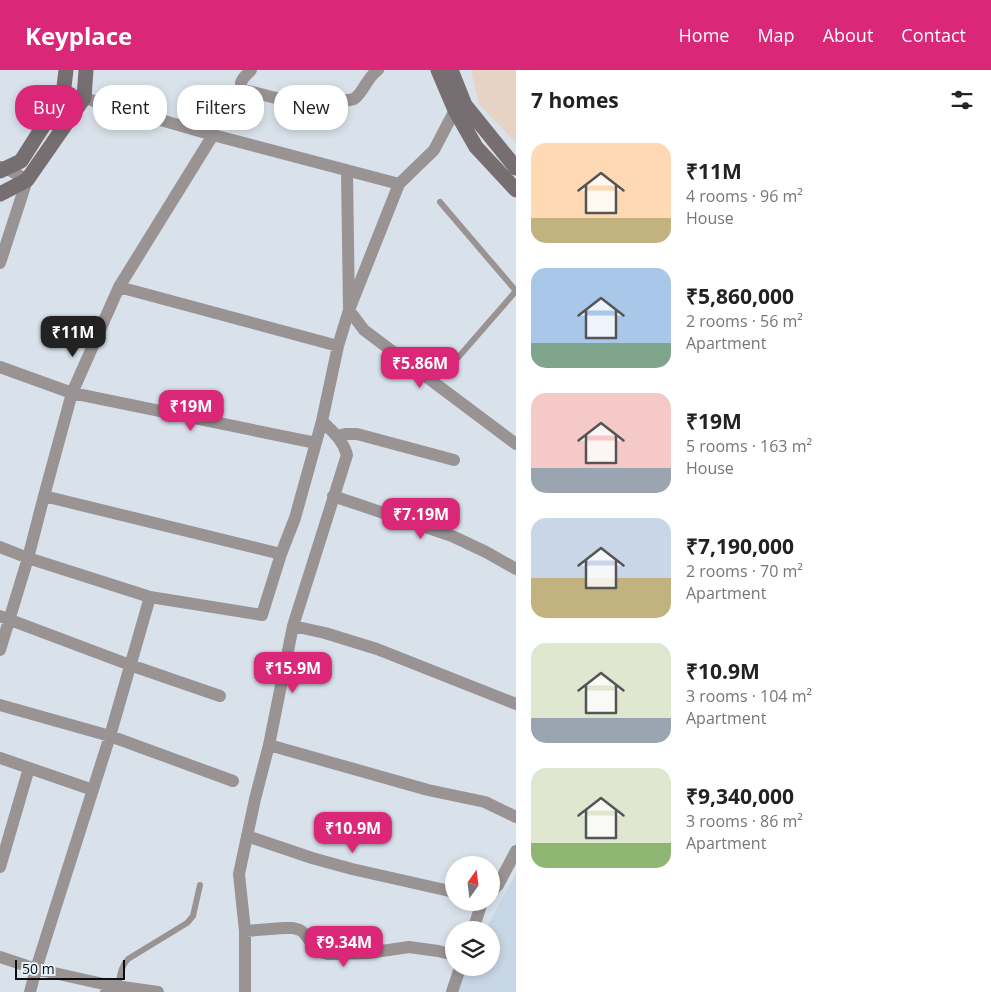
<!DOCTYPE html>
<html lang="en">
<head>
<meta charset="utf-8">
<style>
  :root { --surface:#fff; --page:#f6f6f6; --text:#222; --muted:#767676; --accent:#db2777 }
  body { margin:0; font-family:"Open Sans",sans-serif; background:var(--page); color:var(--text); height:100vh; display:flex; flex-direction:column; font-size:19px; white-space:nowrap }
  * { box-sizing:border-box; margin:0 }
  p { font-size:16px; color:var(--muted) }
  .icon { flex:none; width:28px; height:28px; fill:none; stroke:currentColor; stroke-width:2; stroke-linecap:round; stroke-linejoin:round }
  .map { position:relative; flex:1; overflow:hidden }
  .drawer { display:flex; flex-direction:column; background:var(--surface); width:475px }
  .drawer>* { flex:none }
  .guide { position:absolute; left:15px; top:15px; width:425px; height:45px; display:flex; gap:10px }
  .needle { width:32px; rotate:14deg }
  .controls { position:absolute; left:445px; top:786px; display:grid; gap:10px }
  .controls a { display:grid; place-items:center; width:55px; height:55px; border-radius:50%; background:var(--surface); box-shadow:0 2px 8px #0003; font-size:25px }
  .scale { position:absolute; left:15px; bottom:12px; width:110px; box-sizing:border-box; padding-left:5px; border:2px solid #0c0f12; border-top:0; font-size:14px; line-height:18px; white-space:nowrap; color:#0c0f12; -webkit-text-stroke:4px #e6f0f8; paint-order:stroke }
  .price { position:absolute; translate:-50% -42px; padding:0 11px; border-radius:10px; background:var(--accent); color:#fff; font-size:16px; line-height:32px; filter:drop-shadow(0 1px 2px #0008) }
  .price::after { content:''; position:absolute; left:50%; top:30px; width:15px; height:11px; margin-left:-8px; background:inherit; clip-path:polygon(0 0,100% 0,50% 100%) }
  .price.active { background:#222; color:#fff }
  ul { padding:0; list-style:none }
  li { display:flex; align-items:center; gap:15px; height:125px; padding:0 15px }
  li span { display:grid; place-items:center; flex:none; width:140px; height:100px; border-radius:15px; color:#555 }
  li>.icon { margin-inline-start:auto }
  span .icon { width:60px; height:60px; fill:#fffc; stroke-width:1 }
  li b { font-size:21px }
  h2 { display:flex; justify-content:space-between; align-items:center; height:60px; padding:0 15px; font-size:21px }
  .tag { padding:0 18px; border-radius:20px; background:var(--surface); box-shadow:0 2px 8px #0003; font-size:18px; line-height:45px }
  .tag.active { background:var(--accent); color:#fff }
  header { display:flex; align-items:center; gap:30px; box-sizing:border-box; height:70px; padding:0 25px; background:var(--accent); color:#fff }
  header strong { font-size:24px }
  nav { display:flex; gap:28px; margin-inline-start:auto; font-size:18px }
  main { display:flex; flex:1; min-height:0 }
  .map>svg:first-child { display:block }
</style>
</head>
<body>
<header>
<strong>Keyplace</strong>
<nav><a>Home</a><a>Map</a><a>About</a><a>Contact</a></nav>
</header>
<main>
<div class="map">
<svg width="516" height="922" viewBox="0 0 516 922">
  <rect width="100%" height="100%" fill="#d9e2eb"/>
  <!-- built -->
  <path fill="#c8d7e5" d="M516,803V922H452L464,898H491V860H485Z"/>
  <!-- education -->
  <path fill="#e7d3c5" d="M471,0H516V73L479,34Z"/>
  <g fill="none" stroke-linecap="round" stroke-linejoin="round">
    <!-- lane -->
    <path stroke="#999394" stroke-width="6" d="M440,132L516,221
      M455,291L516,221
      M118,916C120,906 121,896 128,889L187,853L193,846L200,815"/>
    <!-- street -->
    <path stroke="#999394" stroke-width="12" d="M251,0C246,6 236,12 244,20L312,37L354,29C364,22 367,7 378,0
      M63,25L84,28L213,65L399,114
      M213,65L119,217L338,276
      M347,101L349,240L364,260L516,374
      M0,193L27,110L6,98L0,97
      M0,297L72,323L119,217
      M337,366L345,364H357L454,390
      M333,426L452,466L486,482L516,499
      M0,477L28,488L150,527
      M281,484L44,426L72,323L316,373
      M0,546L130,595L220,626
      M293,556L325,563L377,579L516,634
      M0,580L28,488L44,426
      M0,635L110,666L233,711
      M269,675L428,720L485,732L516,747
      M0,688L93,720
      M247,766L312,788L352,799L454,822
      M0,797L29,698
      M491,822L498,815L516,781
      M473,860L482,832
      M245,861L284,858H293L300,860L304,863L317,880L320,882L328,884L368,883L409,877L438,881L454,885
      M0,887L36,899L30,922
      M108,915L158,922
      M106,922L108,915L36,899L110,666L150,527L262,545L281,484L295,448L322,351L338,276L349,240L399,114L434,80L455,40L462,37
      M245,922V861L239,804L255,729L269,675L293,556L347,385C343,370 333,362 322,351
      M452,922L460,898"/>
    <!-- secondary -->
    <path stroke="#766e70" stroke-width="15" d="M438,0L455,40L476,77L516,120
      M451,0L465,35L516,98
      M0,101L21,91L63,25L66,0
      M0,124L27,110L84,28L86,0"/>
  </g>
</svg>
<div class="controls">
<a><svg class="needle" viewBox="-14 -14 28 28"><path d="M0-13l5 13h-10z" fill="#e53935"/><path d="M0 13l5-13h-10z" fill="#767676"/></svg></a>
<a><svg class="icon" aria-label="layers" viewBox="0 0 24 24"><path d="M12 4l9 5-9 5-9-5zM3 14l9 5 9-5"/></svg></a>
</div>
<div class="scale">50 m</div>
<b class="price active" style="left:73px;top:288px">₹11M</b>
<b class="price" style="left:420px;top:319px">₹5.86M</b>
<b class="price" style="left:191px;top:362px">₹19M</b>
<b class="price" style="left:421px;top:470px">₹7.19M</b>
<b class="price" style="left:293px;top:624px">₹15.9M</b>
<b class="price" style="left:353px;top:784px">₹10.9M</b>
<b class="price" style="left:344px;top:898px">₹9.34M</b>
<div class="guide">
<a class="tag active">Buy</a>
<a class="tag">Rent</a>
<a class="tag">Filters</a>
<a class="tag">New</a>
</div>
</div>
<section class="drawer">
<h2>7 homes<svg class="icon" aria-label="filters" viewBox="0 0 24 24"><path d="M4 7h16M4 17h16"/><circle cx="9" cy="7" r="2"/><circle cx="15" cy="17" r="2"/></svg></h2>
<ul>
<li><span style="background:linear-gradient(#ffd9b3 75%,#c2b280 0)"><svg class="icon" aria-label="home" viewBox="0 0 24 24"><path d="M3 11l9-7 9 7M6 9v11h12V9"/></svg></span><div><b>₹11M</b><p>4 rooms · 96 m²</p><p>House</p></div></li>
<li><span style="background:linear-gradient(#a9c7e8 75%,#7fa58c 0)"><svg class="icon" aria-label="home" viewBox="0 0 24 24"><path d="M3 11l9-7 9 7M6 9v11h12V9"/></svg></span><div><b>₹5,860,000</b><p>2 rooms · 56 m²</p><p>Apartment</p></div></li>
<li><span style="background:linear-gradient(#f6c9c9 75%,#9aa5b1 0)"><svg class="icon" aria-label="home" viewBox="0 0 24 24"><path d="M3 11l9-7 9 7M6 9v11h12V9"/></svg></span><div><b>₹19M</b><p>5 rooms · 163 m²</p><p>House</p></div></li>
<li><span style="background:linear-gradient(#c9d6e8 60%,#c2b280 0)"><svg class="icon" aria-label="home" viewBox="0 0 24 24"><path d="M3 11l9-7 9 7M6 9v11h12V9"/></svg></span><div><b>₹7,190,000</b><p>2 rooms · 70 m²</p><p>Apartment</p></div></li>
<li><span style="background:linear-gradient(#dfe7d0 75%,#9aa5b1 0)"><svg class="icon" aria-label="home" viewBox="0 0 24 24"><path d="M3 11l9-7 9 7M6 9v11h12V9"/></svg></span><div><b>₹10.9M</b><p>3 rooms · 104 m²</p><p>Apartment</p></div></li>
<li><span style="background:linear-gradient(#dfe7d0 75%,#8fb573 0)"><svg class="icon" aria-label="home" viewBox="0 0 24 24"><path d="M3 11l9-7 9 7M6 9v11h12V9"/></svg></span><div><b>₹9,340,000</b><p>3 rooms · 86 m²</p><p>Apartment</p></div></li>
</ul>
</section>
</main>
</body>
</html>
